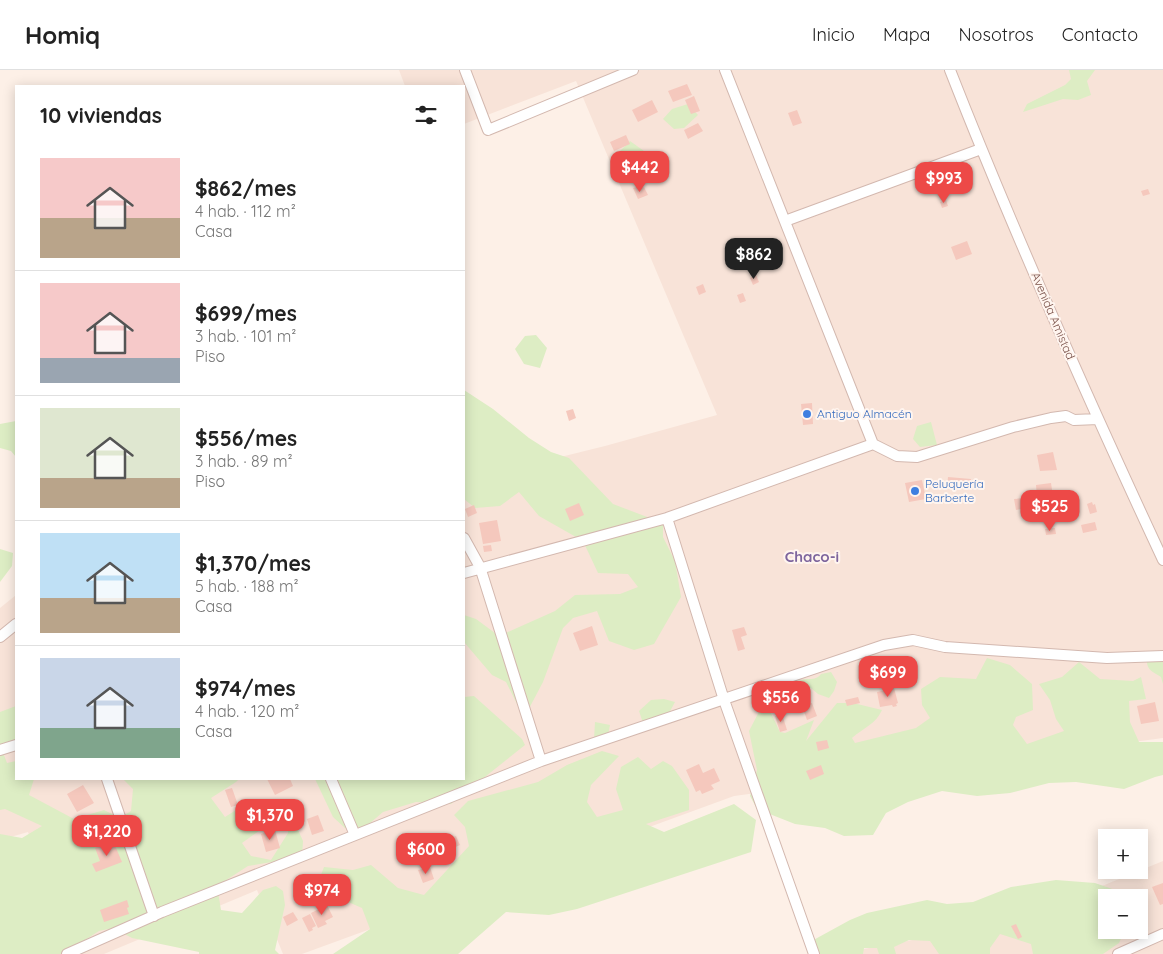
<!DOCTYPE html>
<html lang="es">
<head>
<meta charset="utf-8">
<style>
  :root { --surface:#fff; --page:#f2f2f2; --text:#222; --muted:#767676; --line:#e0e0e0; --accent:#ed4947 }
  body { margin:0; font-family:Quicksand,sans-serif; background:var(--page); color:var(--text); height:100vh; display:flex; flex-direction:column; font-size:19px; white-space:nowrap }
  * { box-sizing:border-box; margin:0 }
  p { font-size:16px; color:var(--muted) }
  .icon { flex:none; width:28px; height:28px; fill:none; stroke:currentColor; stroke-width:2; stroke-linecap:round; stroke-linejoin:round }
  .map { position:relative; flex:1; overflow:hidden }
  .drawer { position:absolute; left:15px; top:15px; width:450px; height:695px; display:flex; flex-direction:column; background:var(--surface); border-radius:0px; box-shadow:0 2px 12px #0003 }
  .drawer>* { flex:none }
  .controls { position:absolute; left:1098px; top:759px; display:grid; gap:10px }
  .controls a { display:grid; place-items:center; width:50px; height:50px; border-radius:0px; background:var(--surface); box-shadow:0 2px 12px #0003; font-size:25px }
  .price { position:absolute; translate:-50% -42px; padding:0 11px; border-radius:10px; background:var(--accent); color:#fff; font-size:16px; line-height:32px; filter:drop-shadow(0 1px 2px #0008) }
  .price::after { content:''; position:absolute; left:50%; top:30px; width:15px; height:11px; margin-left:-8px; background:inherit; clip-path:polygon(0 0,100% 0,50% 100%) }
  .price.active { background:#222; color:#fff }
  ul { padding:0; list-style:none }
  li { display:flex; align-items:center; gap:15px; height:125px; padding:0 25px }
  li+li { border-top:1px solid var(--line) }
  li span { display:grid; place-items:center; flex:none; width:140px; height:100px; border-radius:0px; color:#555 }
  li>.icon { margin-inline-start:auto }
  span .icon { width:60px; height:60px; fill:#fffc; stroke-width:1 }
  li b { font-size:21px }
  h2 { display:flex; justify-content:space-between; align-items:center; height:60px; padding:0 25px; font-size:21px }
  header { display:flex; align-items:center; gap:30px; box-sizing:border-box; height:70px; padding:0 25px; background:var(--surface); border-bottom:1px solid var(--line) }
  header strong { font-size:24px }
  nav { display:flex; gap:28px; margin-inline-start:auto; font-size:18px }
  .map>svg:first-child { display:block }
</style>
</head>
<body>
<header>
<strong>Homiq</strong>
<nav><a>Inicio</a><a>Mapa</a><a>Nosotros</a><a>Contacto</a></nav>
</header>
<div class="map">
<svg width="1163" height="884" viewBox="0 0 1163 884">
  <rect width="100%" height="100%" fill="#fdf0e7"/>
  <!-- residential -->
  <path fill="#f8e3d8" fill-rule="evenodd" d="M399,0H1163V668L734,726L302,884H283L257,820L104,884H70L28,762L0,770V538L16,525V709H464V411L605,376L717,345L576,11L464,54V16H405Z
    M1163,791V884H837L1019,850ZM1106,828H1139V860H1106Z"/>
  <!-- green -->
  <path fill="#ddedc4" d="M1069,0H1095L1087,11L1091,25L1078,30L1063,29L1023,42L1027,34L1065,15L1071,9Z
    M688,34L698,45L684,58L674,59L663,49L672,39Z
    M630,71L644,81L642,89L630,94L624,90L620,81Z
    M536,265L547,278L540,298L524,294L515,279L525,266Z
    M464,320L493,339L529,368L551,382L569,388L613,434L663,453V467L675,491L681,527L654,574L634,580L609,571L597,541L573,548L563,558L543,612L524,648L506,612L492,605L464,572V545L476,549L499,566L555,541L575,525L620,524L638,517L628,504L598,503L583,471L539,446L519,422L500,436L475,438L464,429Z
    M16,351V387L11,381L0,378V354Z
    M931,352L937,375L920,377L913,369L917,356Z
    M0,479L13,483L12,496L0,512Z
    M1163,586V614L1161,607C1153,602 1146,600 1147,589Z
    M987,588L1010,595L1032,614L1033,640L1016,647L1013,655L1027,674L1064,661L1056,649L1050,630L1039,614L1062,607L1079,592L1100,609L1133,611L1141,607L1146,629L1129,631L1130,652L1139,672H1163V705L1155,707L1124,719L1076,712L1049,713L1010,723L977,726L942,721L908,732L886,743L873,765L844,766L825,758L795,754L757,739L750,726L757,700L749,661L762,636L767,635L780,662L785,663L814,650L806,671L837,633H853L882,640C876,654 863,658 852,668L855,673L916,658L930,648L922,635L921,619L940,607L976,609Z
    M831,602L837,612L834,621L829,628L818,624L811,618L807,617L798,630L795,638L779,632L771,633C775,617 777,617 792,613C797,612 802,609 807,609C813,609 817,609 821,604Z
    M474,626L522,669L525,675L451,734L416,732L383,742L362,760L345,758L333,747L315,709H464V627Z
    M664,629L675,632L668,645L643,653L639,641L651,630Z
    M16,636V674L2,680L7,693L16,691V709H34L29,725L74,749L104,740L120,748L131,741L133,719L123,709H239L236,712L211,728L225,747L244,735L266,741L259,761L242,773L251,786L271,790L288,763L290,742L303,771L302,787L248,796L217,816L221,840L242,843L263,820L276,816L283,821L285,835L275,880L279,884H199V882L132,868L113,858L99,861L63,884H0V764L22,768L42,756L5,739L0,740V642Z
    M595,652L610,655L608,665L594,669Z
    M602,681L619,686L591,715L587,732L597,747L623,740L616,719L621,697L638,687L651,699L663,691L672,696L689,720V740L646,754L664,762L734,734L756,750L751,782L577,839L549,845L506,842L458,884H333L370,859L362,838L316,818L324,797L353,800L371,795L398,818L424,825L469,776L465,757L454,745L468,731L538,712L567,695Z
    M1056,810L1095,813L1124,823V827L1106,828V860H1125L1119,873L1103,884H1033L1031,874L1000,864L990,878V884H939L930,871L909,870L894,877L896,884H879L877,878H864L863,884H815L808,873L850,850L867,843L927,830L947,834L973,832L1011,817Z"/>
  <!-- building -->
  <path fill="#f5c8bd" d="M687,14L692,25L673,32L668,21Z
    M694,26L700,41L691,44L685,30Z
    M652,30L658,42L638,52L632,40Z
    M797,40L802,53L793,56L788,43Z
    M698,53L703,61L688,69L684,60Z
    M626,65L630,74L614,81L610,72Z
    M637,117L638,120L644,117L648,125L638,129L633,118Z
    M1148,119L1150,124L1143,126L1141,121Z
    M946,130L948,136L942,138L940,132Z
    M967,171L972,184L956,190L951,177Z
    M756,205L759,212L753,215L750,208Z
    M703,214L706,222L699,225L696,217Z
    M743,223L746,231L740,233L737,225Z
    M812,333L813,354L803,355L801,334Z
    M573,339L576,348L569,351L566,341Z
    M1053,382L1057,400L1040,401L1037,385Z
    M948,407L971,409V418L947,417Z
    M922,410L926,429L909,432L905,413Z
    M1051,413L1053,426L1050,427L1051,434L1044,435L1043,428H1037L1036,415Z
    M1025,428L1026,438L1016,440L1014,429Z
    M1092,432L1093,435L1095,434L1097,442L1090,444L1087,434Z
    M579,433L584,445L570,451L565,439Z
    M474,435L477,443L468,447L465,439Z
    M497,450L501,471L483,474L479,453Z
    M1095,452L1097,460L1083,463L1081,455Z
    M1055,458L1056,464L1046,465L1045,459Z
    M491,475L492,481L484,482L483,476Z
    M592,556L598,575L580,581L573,563Z
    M744,557L747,565L741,567L745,579L738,581L732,560Z
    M894,618L898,633L896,634L897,636L893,637L892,635L880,637L877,622Z
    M858,627L860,633L847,636L845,630Z
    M1155,632L1159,651L1141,654L1137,636Z
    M812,633L817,646L807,650L802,636Z
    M782,644L787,660L780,662L775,646Z
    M827,670L829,678L818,681L816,672Z
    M699,694L703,703L714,698L720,711L711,715L714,719L702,724L700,720L696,722L686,700Z
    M821,695L824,704L810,710L806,701Z
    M267,709H290L293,716L275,725Z
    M83,715L94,733L77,742L67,724Z
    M232,718L238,735L231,737L225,720Z
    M318,745L324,761L312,765L307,749Z
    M275,760L280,778L266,782L261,764Z
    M456,766L460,775L444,782L440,772Z
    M113,771L122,792L96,802L92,794L100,791L95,778Z
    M430,797L434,809L423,813L418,800Z
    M1163,813V834L1160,835L1152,817Z
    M127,830L129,837L127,838L129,844L104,852L100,840Z
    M327,835L333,847L325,851L327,854L318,858L311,843Z
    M293,842L298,850L287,856L283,847Z
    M310,844L316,856L312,858L313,860L309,862L302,848Z
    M1016,854L1022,867L1018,869L1011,856Z
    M1141,858L1144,864L1133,868L1131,862Z"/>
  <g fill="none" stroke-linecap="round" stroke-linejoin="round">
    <!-- street casing -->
    <g stroke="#d3b8af" stroke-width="12">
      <path id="street" d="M465,0L488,60L633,0
        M725,0L873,374L897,386L917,387L1013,357L1051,348L1066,346L1074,350L1098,349
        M950,0C1015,166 1088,329 1163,490
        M785,151L981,79
        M667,448L724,630L814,884
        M464,468L480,497L541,691
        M464,503L667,448L873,374
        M0,567L16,554
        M0,680L16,675
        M107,709L154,846
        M331,709L355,765
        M67,884L162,842L541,691L884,575L913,570L945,577L1107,588L1163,586
        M1118,884L1163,864"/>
    </g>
    <!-- street -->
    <use href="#street" stroke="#fff" stroke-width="10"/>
  </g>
  <!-- markers -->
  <g fill="#3f7fe0" stroke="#fff5ef" stroke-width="2">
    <circle cx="807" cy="344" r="5"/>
    <circle cx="915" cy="421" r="5"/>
  </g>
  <g text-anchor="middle" stroke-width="4" stroke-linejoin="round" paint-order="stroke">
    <!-- street labels -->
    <g font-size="12" fill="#795149" stroke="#fff5ef">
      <text transform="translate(1053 246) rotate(67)" y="4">Avenida Amistad</text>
    </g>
    <!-- shop labels -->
    <g font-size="12" fill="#366cbe" stroke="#fff5ef" text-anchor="start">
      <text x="817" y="348">Antiguo Almacén</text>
      <text x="925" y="418">Peluquería<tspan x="925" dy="14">Barberte</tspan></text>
    </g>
    <!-- quarter labels -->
    <g font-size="15" font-weight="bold" fill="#7e659d" stroke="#fff5ef">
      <text x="812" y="492">Chaco-i</text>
    </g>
  </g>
</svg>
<div class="controls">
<a>+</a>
<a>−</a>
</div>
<b class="price" style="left:640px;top:123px">$442</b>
<b class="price" style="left:944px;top:134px">$993</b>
<b class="price active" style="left:754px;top:210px">$862</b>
<b class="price" style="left:1050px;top:462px">$525</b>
<b class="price" style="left:888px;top:628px">$699</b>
<b class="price" style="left:781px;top:653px">$556</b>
<b class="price" style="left:270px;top:771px">$1,370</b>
<b class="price" style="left:107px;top:787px">$1,220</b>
<b class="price" style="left:426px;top:805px">$600</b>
<b class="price" style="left:322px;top:846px">$974</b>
<section class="drawer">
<h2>10 viviendas<svg class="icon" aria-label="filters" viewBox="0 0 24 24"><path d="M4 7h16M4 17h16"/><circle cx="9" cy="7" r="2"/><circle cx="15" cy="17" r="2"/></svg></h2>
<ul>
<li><span style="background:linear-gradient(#f6c9c9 60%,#b9a48a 0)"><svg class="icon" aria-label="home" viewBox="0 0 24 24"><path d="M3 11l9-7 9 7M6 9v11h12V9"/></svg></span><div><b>$862/mes</b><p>4 hab. · 112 m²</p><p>Casa</p></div></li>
<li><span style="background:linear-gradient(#f6c9c9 75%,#9aa5b1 0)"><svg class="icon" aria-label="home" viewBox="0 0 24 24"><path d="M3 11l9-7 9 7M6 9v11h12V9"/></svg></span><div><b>$699/mes</b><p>3 hab. · 101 m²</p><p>Piso</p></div></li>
<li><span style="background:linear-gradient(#dfe7d0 70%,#b9a48a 0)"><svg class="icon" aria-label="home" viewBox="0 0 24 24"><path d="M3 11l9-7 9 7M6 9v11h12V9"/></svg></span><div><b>$556/mes</b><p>3 hab. · 89 m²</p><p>Piso</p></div></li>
<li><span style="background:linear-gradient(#bfe0f5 65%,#b9a48a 0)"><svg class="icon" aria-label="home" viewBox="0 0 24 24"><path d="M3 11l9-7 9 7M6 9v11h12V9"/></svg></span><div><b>$1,370/mes</b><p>5 hab. · 188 m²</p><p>Casa</p></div></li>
<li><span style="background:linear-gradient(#c9d6e8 70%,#7fa58c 0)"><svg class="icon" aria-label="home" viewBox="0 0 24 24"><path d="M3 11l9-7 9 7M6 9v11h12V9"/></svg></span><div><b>$974/mes</b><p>4 hab. · 120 m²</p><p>Casa</p></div></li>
</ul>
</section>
</div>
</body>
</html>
